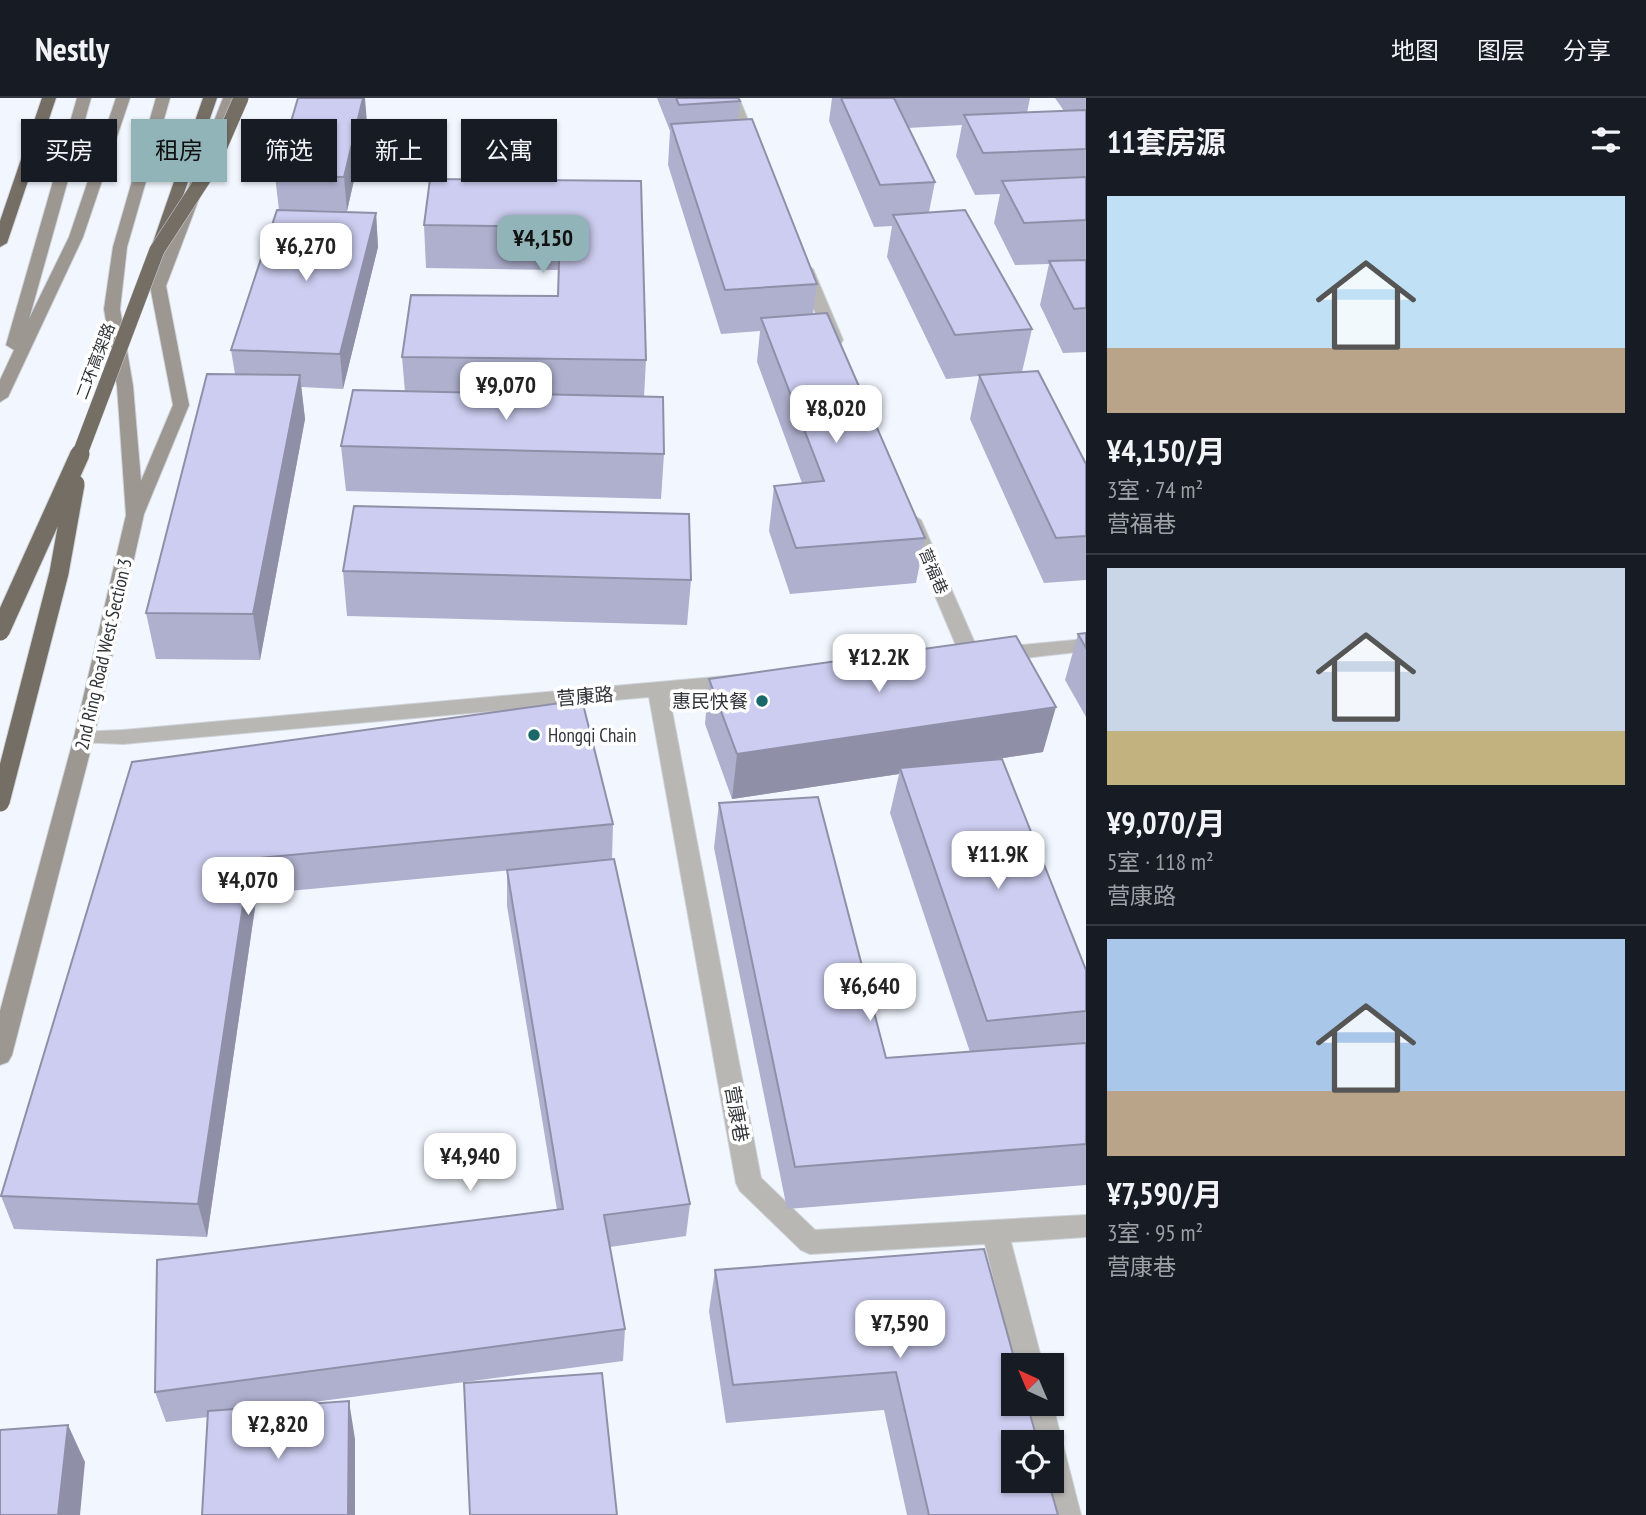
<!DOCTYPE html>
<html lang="zh">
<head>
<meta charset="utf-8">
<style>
  :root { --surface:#171b24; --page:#20242c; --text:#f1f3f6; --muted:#9ea1a6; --line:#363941; --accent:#90b4b7 }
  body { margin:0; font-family:"PT Sans Narrow","Noto Sans SC",sans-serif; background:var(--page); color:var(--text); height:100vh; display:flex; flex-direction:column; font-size:26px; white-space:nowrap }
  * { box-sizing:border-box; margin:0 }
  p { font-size:23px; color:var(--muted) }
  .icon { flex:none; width:38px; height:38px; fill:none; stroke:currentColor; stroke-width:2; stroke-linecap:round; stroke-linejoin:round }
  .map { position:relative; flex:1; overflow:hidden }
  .panel { display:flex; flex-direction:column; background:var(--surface); width:560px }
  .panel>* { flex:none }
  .guide { position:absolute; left:21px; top:21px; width:665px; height:63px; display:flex; gap:14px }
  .needle { width:46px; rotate:316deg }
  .controls { position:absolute; left:1001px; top:1255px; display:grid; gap:14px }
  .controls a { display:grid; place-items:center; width:63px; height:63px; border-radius:0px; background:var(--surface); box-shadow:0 2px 5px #0004; font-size:35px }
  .price { position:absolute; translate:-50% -60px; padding:0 16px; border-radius:14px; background:#fff; color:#222; font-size:23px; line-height:46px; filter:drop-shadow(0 2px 4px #0008) }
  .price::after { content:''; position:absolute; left:50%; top:42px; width:21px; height:16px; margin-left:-10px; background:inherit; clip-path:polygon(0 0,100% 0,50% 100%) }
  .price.on { background:var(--accent); color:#111 }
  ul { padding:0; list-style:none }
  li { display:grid; align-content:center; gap:14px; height:371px; padding:0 21px }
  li+li { border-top:2px solid var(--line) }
  li span { display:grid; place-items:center; height:217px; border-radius:0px; color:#555 }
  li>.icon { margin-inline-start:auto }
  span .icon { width:126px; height:126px; fill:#fffc; stroke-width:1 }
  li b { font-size:30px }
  h2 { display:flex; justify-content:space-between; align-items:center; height:84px; padding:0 21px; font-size:30px }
  .pill { padding:0 24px; border-radius:0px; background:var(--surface); box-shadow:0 2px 5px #0004; font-size:24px; line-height:63px }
  .pill.on { background:var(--accent); color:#111 }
  header { display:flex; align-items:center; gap:42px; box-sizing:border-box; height:98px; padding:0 35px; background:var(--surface); border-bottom:2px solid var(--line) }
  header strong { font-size:33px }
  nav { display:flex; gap:38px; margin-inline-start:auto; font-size:24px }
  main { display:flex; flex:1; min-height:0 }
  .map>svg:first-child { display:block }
</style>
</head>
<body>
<header>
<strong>Nestly</strong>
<nav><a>地图</a><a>图层</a><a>分享</a></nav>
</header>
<main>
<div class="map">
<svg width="1086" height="1417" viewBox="0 0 1086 1417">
  <rect width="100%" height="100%" fill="#f2f7ff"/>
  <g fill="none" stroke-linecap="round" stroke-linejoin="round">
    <!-- street casing -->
    <g stroke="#cfd4db" stroke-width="2">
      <path id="street" d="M725,0H739L759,49L757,52L752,53L745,49Z
        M805,166L813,171L843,242L841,245L835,247L827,242L797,171Z
        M912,416L921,422L981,559L978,564H964L961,559L903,422Z
        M1086,541V553L999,563L992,561L989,556L992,551L999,549Z
        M737,577L744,579L747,584L744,589L669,597L761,1080L815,1132L1086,1117V1139L1011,1144L1043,1267H1015L985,1146L810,1156L801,1152L740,1093L736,1085L649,599L123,646L77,644L74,639L77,634L123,632Z
        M1052,1304L1081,1417H1053L1044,1382H1052V1344H1035L1025,1306Z"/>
    </g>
    <!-- secondary casing -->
    <g stroke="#cfd4db" stroke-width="2">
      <path id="secondary" d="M77,0H91L29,221L69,139L116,0H130L83,139L8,299L0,304V282L14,252L6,247Z
        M156,0H170L127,149L120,211L133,288L141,383L173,307L150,188L223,0H237L166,188L189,307L144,416L94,639L12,957L8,964L0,967V913L74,639L126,417L117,288L104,211L113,149Z"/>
    </g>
    <!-- highway casing -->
    <g stroke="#cfd4db" stroke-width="2">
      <path id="highway" d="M42,0H56L7,145L0,149V123Z
        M203,0H217L165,150L163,153H153L151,150Z"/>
    </g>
    <!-- street -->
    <use href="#street" fill="#b9b7b3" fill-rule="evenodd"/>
    <!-- secondary -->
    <use href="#secondary" fill="#9c9791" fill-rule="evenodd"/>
    <!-- highway -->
    <use href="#highway" fill="#746e65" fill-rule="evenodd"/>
    <!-- highway-bridge-far1 casing -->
    <g stroke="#cfd4db" stroke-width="16" stroke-linecap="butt">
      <path id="highway-bridge-far1" d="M79,358L157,152L211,69L241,0"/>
    </g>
    <!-- highway-bridge casing -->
    <g stroke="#cfd4db" stroke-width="21" stroke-linecap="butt">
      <path id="highway-bridge" d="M0,533L80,356
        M0,704L59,475L75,386"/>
    </g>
    <!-- highway-bridge-far1 -->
    <use href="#highway-bridge-far1" stroke="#746e65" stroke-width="15"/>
    <!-- highway-bridge -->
    <use href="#highway-bridge" stroke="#746e65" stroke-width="19"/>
  </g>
  <!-- wall -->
  <path fill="#afb0ce" d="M657,0H738L740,3L738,22L817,186L813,216L925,440L916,485L790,496L769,433L774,388L802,385L757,264L760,233L721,236L668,67L670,33Z
    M832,0H1030L1027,15L1064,13L1055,0H1086V254L1063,255L1040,207L1049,166L1015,167L994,125L1000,96L975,97L956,58L962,27L908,30L935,84L929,114L1032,231L1022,274L1086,366V482L1044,485L970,321L979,278L946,281L887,159L892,128L874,129L829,23Z
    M367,25L347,113L279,112L275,78Z
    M641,83L646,262L644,299L664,356L661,401L346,393L341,348L405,294L402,259L558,198L559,172L426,170L424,127Z
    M376,115L378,149L343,291L301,289L305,321L260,562L156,561L146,515L235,276L231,252Z
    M343,473L691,482L687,527L347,518Z
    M1086,535V619L1065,582L1078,536Z
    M709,581L1043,654L991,662L1086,872V1087L787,1111L714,750L719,705L886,960L970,954L890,715L899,676L732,701L705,626Z
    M132,664L613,726L612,761L690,1106L686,1138L610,1149L625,1231L623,1263L299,1306L355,1341V1417H202L208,1319L166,1324L155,1294L557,1112L507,808V772L522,771L257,796L207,1139L14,1131L1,1098Z
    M984,1151L1058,1417H907L884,1312L726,1325L709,1213L715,1172Z"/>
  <!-- shaded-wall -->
  <path fill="#8f90a8" d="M363,0H365L367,25L347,113L344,79Z
    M376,115L378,149L343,291L340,256Z
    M300,277L305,321L260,562L253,516Z
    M1056,609L1043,654L902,675L900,670L899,676L732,701L737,656Z
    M250,761L257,796L207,1139L198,1106Z
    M349,1303L355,1341V1417H348Z
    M68,1327L85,1364L80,1417H58Z"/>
  <!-- building -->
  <path fill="#cccdf0" stroke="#8f90a8" stroke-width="2" d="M298,0H363L344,79L275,78Z
    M676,0H738L740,3L679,7Z
    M841,0H894L935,84L880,87Z
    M1086,12V51L983,55L964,17Z
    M752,21L817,186L725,192L671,26Z
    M1086,79V122L1024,125L1002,83Z
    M430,81L641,83L646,262L402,259L411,197L558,198L560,129L424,127Z
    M277,112L376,115L340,256L231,252Z
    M965,112L1032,231L955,237L893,117Z
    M1086,162V210L1074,211L1049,163Z
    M827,215L925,440L796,450L774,388L824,383L761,220Z
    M1038,273L1086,366V438L1056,440L979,277Z
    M207,276L300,277L253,516L146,515Z
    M353,292L663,299L664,356L341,348Z
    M354,408L689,416L691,482L343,473Z
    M1086,535V550L1078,536Z
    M1016,538L1056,609L737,656L709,581Z
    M582,602L613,726L250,761L198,1106L1,1098L132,664Z
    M1002,661L1086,872V913L987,923L900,670Z
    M818,699L886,960L1086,945V1046L795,1069L719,705Z
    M614,761L690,1106L604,1117L625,1231L155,1294L157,1162L563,1111L507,772Z
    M984,1151L1016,1267H1013V1306H1027L1038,1344H1013V1382H1048L1058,1417H929L896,1274L733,1287L715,1172Z
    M602,1275L617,1417H470L464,1285Z
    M349,1303L348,1417H202L208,1313Z
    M68,1327L58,1417H0V1332Z"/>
  <!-- markers -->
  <g fill="#1a686a" stroke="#fff" stroke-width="2.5">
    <circle cx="762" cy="603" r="7"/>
    <circle cx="534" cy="637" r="7"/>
  </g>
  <g text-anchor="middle" stroke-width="7" stroke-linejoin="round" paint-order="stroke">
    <!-- far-street labels -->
    <g font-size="16" fill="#323438" stroke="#fff">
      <text transform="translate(95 263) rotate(-69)" y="6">二环高架路</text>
      <text transform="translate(934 473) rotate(67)" y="6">营福巷</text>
    </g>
    <!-- street labels -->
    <g font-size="19" fill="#323438" stroke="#fff">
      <text transform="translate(103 556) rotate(-77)" y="7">2nd Ring Road West Section 3</text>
      <text transform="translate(585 598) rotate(-5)" y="7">营康路</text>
      <text transform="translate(737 1016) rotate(80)" y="7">营康巷</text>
    </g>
    <!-- poi labels -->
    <g font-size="19" fill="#323438" stroke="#fff" text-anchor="end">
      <text x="748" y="610">惠民快餐</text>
      <text x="548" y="644" text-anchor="start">Hongqi Chain</text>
    </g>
  </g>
</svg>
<div class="controls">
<a><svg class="needle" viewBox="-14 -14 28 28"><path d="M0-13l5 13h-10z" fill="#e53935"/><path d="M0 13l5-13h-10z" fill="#9ea1a6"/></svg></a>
<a><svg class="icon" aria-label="locate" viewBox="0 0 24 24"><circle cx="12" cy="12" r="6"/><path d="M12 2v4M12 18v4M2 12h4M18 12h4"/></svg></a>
</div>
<b class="price on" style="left:543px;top:177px">¥4,150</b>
<b class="price" style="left:306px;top:185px">¥6,270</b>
<b class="price" style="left:506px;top:324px">¥9,070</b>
<b class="price" style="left:836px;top:347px">¥8,020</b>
<b class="price" style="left:879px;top:596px">¥12.2K</b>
<b class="price" style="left:998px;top:793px">¥11.9K</b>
<b class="price" style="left:248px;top:819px">¥4,070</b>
<b class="price" style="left:870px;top:925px">¥6,640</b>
<b class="price" style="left:470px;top:1095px">¥4,940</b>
<b class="price" style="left:900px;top:1262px">¥7,590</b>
<b class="price" style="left:278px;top:1363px">¥2,820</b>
<div class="guide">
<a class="pill">买房</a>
<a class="pill on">租房</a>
<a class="pill">筛选</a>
<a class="pill">新上</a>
<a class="pill">公寓</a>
</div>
</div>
<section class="panel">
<h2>11套房源<svg class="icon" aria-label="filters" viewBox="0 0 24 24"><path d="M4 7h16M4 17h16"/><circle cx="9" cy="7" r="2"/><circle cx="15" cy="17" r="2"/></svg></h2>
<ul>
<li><span style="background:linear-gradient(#bfe0f5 70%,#b9a48a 0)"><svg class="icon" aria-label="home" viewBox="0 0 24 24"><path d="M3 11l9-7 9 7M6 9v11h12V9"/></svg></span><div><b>¥4,150/月</b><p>3室 · 74 m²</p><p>营福巷</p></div></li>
<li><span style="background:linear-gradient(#c9d6e8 75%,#c2b280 0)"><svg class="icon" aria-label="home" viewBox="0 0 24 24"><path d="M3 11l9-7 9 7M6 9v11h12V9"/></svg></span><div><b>¥9,070/月</b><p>5室 · 118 m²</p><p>营康路</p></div></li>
<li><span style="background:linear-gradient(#a9c7e8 70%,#b9a48a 0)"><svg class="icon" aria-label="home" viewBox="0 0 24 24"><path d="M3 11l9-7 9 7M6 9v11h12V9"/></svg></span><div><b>¥7,590/月</b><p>3室 · 95 m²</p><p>营康巷</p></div></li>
</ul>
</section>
</main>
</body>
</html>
